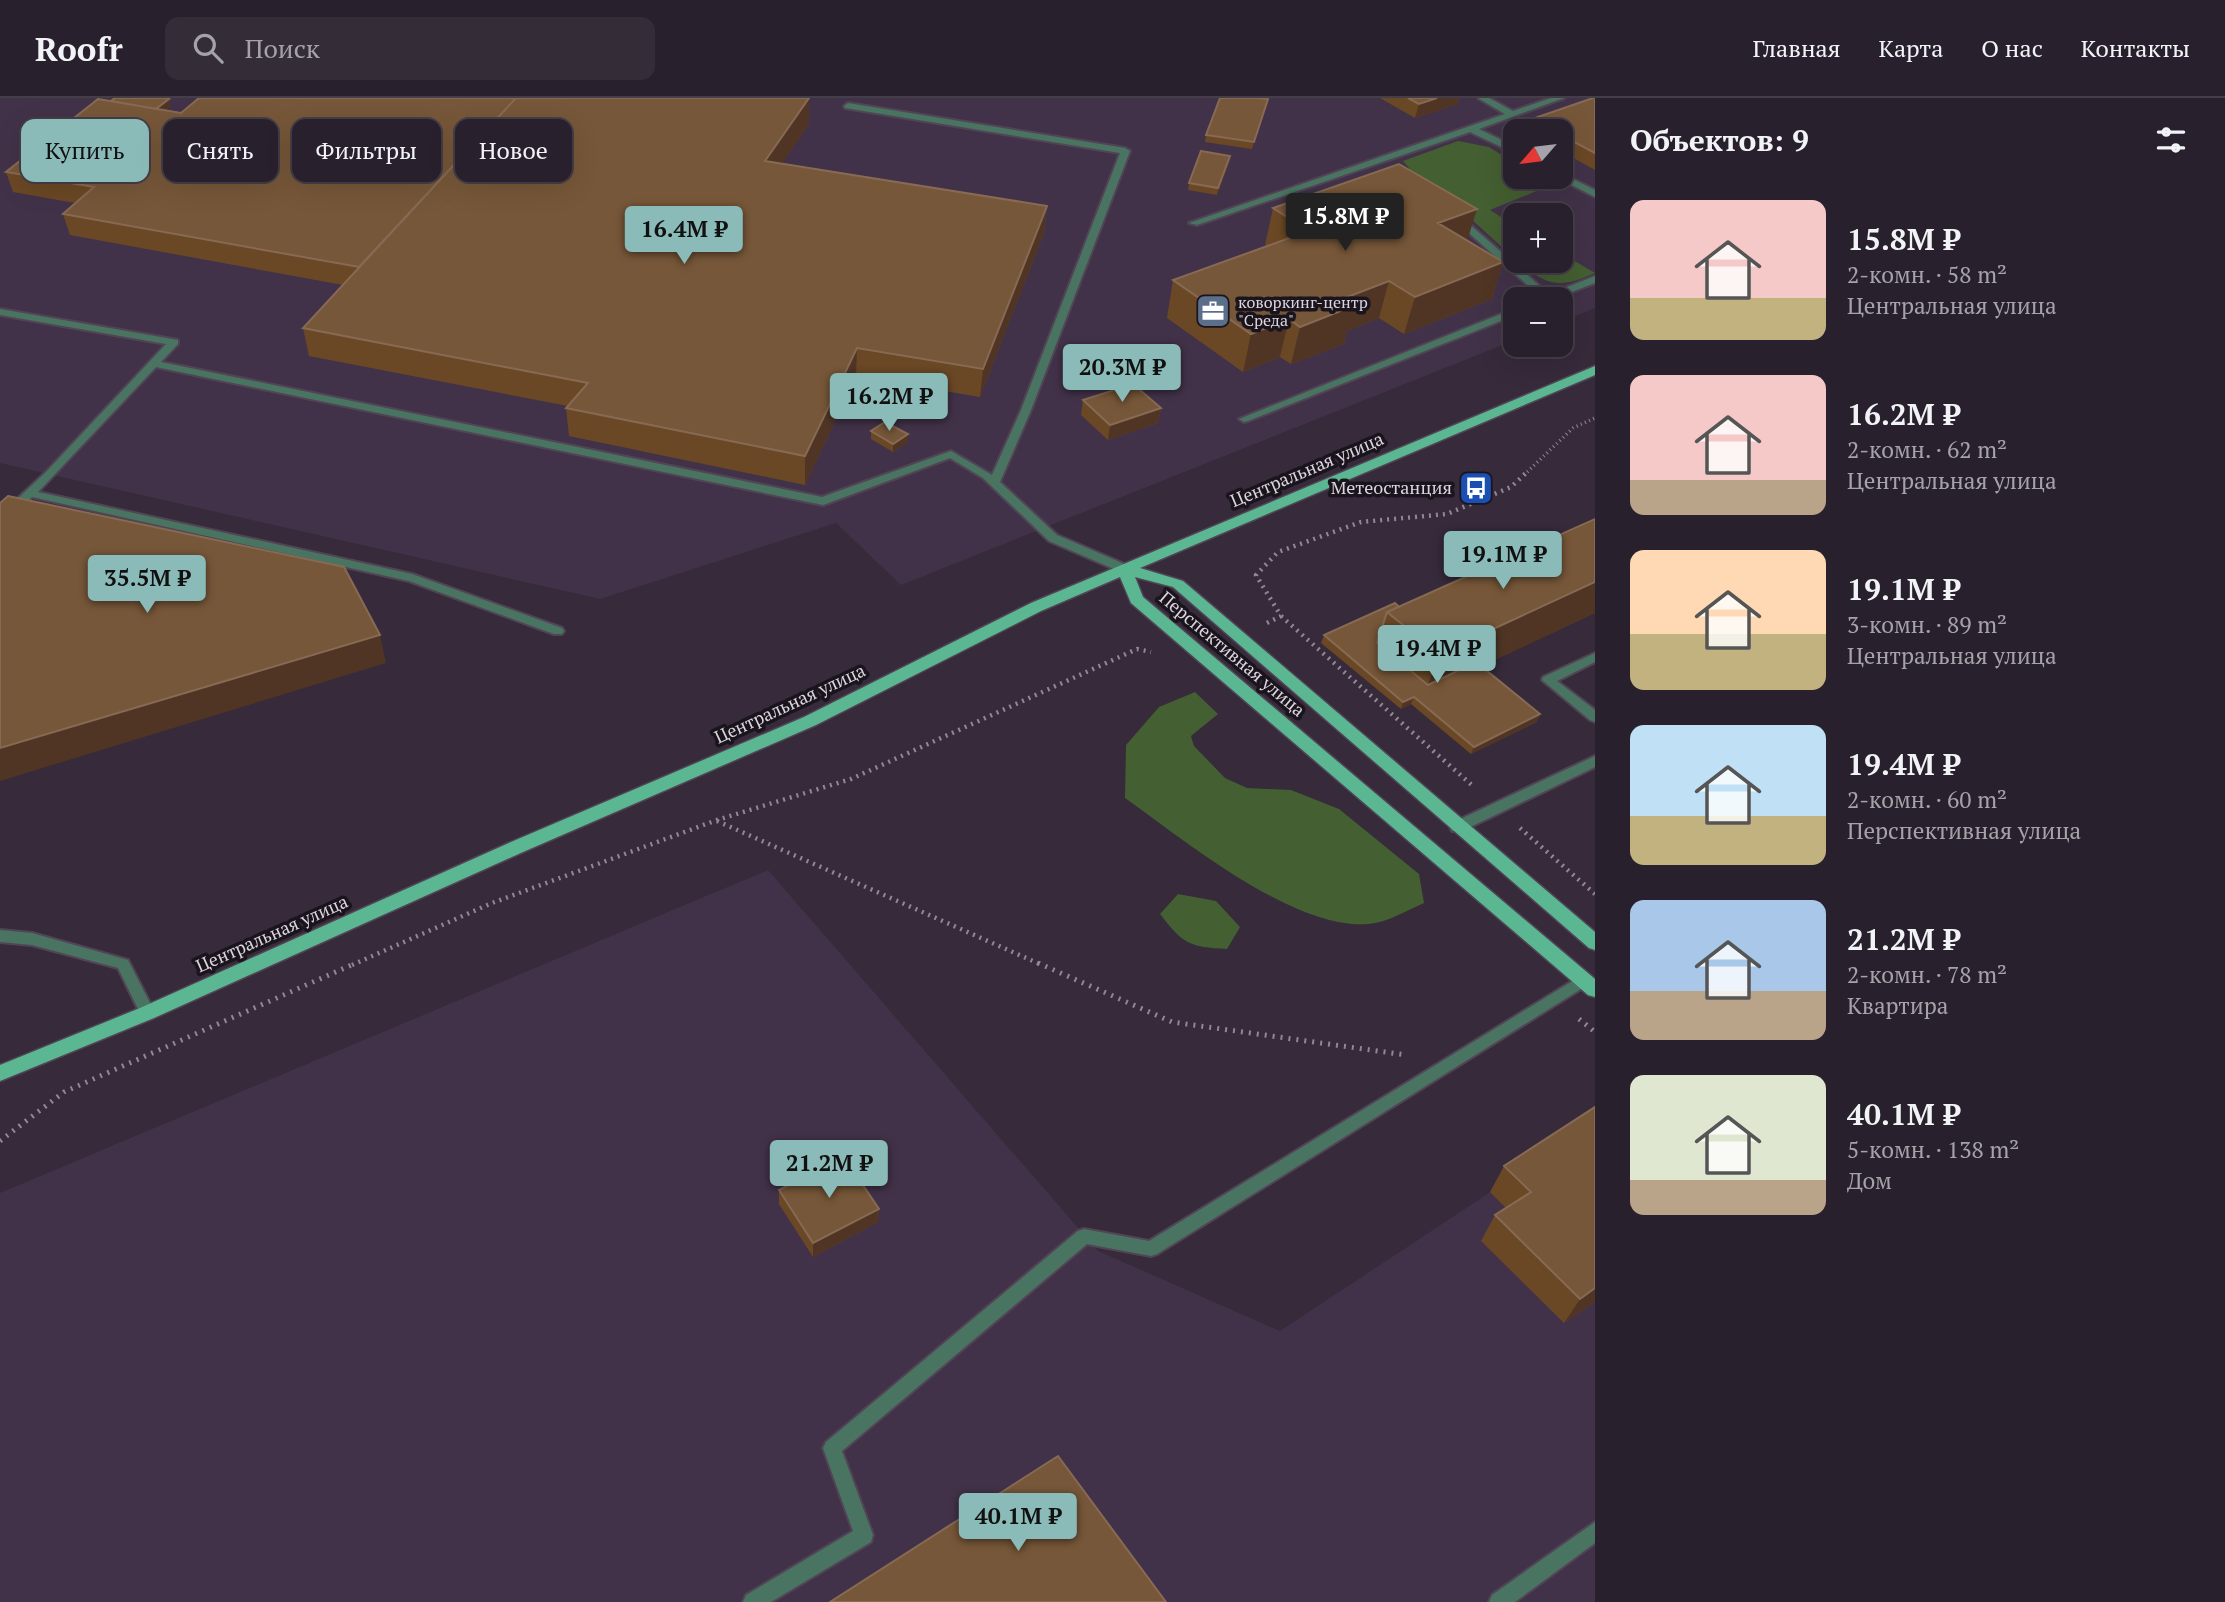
<!DOCTYPE html>
<html lang="ru">
<head>
<meta charset="utf-8">
<style>
  :root { --surface:#28202c; --page:#342d38; --text:#f1f3f6; --muted:#a5a3a9; --line:#443e48; --accent:#8bbbb9 }
  body { margin:0; font-family:"PT Serif",serif; background:var(--page); color:var(--text); height:100vh; display:flex; flex-direction:column; font-size:26px; white-space:nowrap }
  * { box-sizing:border-box; margin:0 }
  p { font-size:23px; color:var(--muted) }
  .icon { flex:none; width:38px; height:38px; fill:none; stroke:currentColor; stroke-width:2; stroke-linecap:round; stroke-linejoin:round }
  .map { position:relative; flex:1; overflow:hidden }
  .drawer { display:flex; flex-direction:column; background:var(--surface); width:630px }
  .drawer>* { flex:none }
  .top-card { position:absolute; left:21px; top:21px; width:665px; height:63px; display:flex; gap:14px }
  .needle { width:46px; rotate:242deg }
  .buttons { position:absolute; left:1503px; top:21px; display:grid; gap:14px }
  .buttons a { display:grid; place-items:center; width:70px; height:70px; border-radius:14px; background:var(--surface); box-shadow:0 7px 28px #0002,0 0 0 2px var(--line); font-size:35px }
  .price { position:absolute; translate:-50% -60px; padding:0 16px; border-radius:7px; background:var(--accent); color:#111; font-size:23px; line-height:46px; filter:drop-shadow(0 2px 4px #0008) }
  .price::after { content:''; position:absolute; left:50%; top:42px; width:21px; height:16px; margin-left:-10px; background:inherit; clip-path:polygon(0 0,100% 0,50% 100%) }
  .price.active { background:#222; color:#fff }
  ul { padding:0; list-style:none }
  li { display:flex; align-items:center; gap:21px; height:175px; padding:0 35px }
  li span { display:grid; place-items:center; flex:none; width:196px; height:140px; border-radius:14px; color:#555 }
  li>.icon { margin-inline-start:auto }
  span .icon { width:84px; height:84px; fill:#fffc; stroke-width:1 }
  li b { font-size:30px }
  h2 { display:flex; justify-content:space-between; align-items:center; height:84px; padding:0 35px; font-size:30px }
  .tag { padding:0 24px; border-radius:14px; background:var(--surface); box-shadow:0 7px 28px #0002,0 0 0 2px var(--line); font-size:24px; line-height:63px }
  .tag.active { background:var(--accent); color:#111 }
  header { display:flex; align-items:center; gap:42px; box-sizing:border-box; height:98px; padding:0 35px; background:var(--surface); border-bottom:2px solid var(--line) }
  header strong { font-size:33px }
  nav { display:flex; gap:38px; margin-inline-start:auto; font-size:24px }
  .search { width:490px; height:63px; background:var(--page); display:flex; align-items:center; gap:18px; box-sizing:border-box; padding:0 24px; border-radius:14px; color:var(--muted); font-size:26px }
  main { display:flex; flex:1; min-height:0 }
  .map>svg:first-child { display:block }
</style>
</head>
<body>
<header>
<strong>Roofr</strong>
<div class="search"><svg class="icon" aria-label="search" viewBox="0 0 24 24"><circle cx="10" cy="10" r="6"/><path d="M15 15l6 6"/></svg>Поиск</div>
<nav><a>Главная</a><a>Карта</a><a>О нас</a><a>Контакты</a></nav>
</header>
<main>
<div class="map">
<svg width="1595" height="1504" viewBox="0 0 1595 1504">
  <rect width="100%" height="100%" fill="#362a3b"/>
  <!-- built -->
  <path fill="#423249" fill-rule="evenodd" d="M0,0H1595V210L1561,224V201H1516L1515,242L901,487L836,425L600,501L0,365ZM1516,33H1561V79H1516ZM1516,117H1561V163H1516Z
    M768,772L1098,1153L1280,1233L1595,1025V1504H0V1095Z"/>
  <!-- green -->
  <path fill="#445f31" d="M1458,43L1489,49L1515,65L1516,79L1542,80L1544,90L1490,112L1515,128V161L1459,110L1415,77L1403,63Z
    M1561,155L1595,175C1560,191 1546,188 1518,163H1561Z
    M1195,594L1218,616L1191,638L1194,648L1225,680L1247,690L1291,692L1339,711L1419,776L1424,805C1410,811 1395,820 1380,824C1306,843 1183,741 1125,700L1126,647L1159,609Z
    M1178,796L1216,803L1240,829L1227,851C1189,849 1183,846 1160,816Z"/>
  <g fill="none" stroke-linecap="round" stroke-linejoin="round">
    <!-- service casing -->
    <g stroke="#514555" stroke-width="4">
      <path id="service" d="M1478,0H1489L1513,13L1551,0H1564L1479,31L1516,49V56L1470,34L1197,127L1189,125L1505,16Z
        M848,5L1125,50L1130,53L1031,312L1000,384L1057,437L1129,468L1131,471L1129,474H1121L1049,443L983,380L950,360L823,407L156,269L38,394L412,476L562,530L564,533L562,536H554L409,483L32,399L4,427L0,428V417L46,374L166,246L0,217V211L178,242V246L161,264L822,399L951,353L992,377L1021,312L1120,55L845,10L844,8Z
        M1561,75L1595,92V99L1558,80L1561,79Z
        M1453,117H1459L1549,196L1595,178V185L1553,201H1540L1541,199L1453,121Z
        M1516,210V217L1248,323L1244,324L1239,321Z
        M1595,555V564L1557,583L1595,612V624L1590,622L1542,582L1543,579Z
        M1595,658V669L1462,733H1452L1450,729L1452,725Z
        M0,832L32,835L128,862L155,915L152,919L147,921L142,919L118,870L32,847L0,844Z
        M1584,876L1589,878L1591,882L1589,886L1157,1156L1151,1158L1087,1146L842,1353L873,1437L871,1444L771,1504H743L746,1497L853,1433L823,1350L826,1344L1078,1133L1084,1131L1149,1143Z
        M1595,1424V1445L1515,1504H1489L1492,1497Z"/>
    </g>
    <!-- primary casing -->
    <g stroke="#514555" stroke-width="3">
      <path id="primary" d="M1595,268V277L1140,470L1183,483L1595,834V852L1589,850L1173,489L1135,479L1143,499L1595,881V899L1588,897L1131,505L1120,479L1041,513L816,627L523,754L154,920L0,983V967L140,910L511,744L804,619L1031,505Z"/>
    </g>
    <!-- path-far2 -->
    <path stroke="#918795" stroke-width="3.5" stroke-dasharray="1 3.5" stroke-linecap="butt" d="M1524,377L1573,330L1595,320"/>
    <!-- path-far1 -->
    <path stroke="#918795" stroke-width="4.5" stroke-dasharray="2 5" stroke-linecap="butt" d="M1281,518L1474,689
      M1267,525L1281,518L1256,477L1278,454L1361,424L1447,416L1511,389L1526,375
      M717,723L1042,867
      M1520,730L1595,796
      M352,867L492,805L717,722L851,681L1137,551L1151,554"/>
    <!-- path -->
    <path stroke="#918795" stroke-width="5" stroke-dasharray="2 6" stroke-linecap="butt" d="M1038,865L1172,924L1406,957
      M1579,921L1595,934
      M0,1043L64,994L356,865"/>
    <!-- service -->
    <use href="#service" fill="#4a7462" fill-rule="evenodd"/>
    <!-- primary -->
    <use href="#primary" fill="#5bb792" fill-rule="evenodd"/>
  </g>
  <!-- wall -->
  <path fill="#6b4825" d="M809,0V26L782,65L1047,108L1044,135L980,299L856,278L805,387L569,338L566,310L568,308L309,258L303,230L343,187L70,137L63,116L75,105L13,94L6,74L171,8L165,12L181,15Z
    M1380,0H1459L1458,6L1415,20Z
    M1595,0V72L1561,53V33H1528L1532,21Z
    M1268,1L1252,51L1205,44L1206,37Z
    M1229,65L1217,97L1188,92L1189,85Z
    M1273,110L1467,143L1503,164L1492,201L1404,236L1379,220L1347,233L1344,246L1291,266L1280,259L1243,274L1167,220L1173,182L1268,148L1265,147Z
    M1083,302L1161,310L1158,325L1108,342L1081,317Z
    M871,333L908,336V344L893,354L871,341Z
    M1595,421V515L1481,568L1537,624L1471,656L1411,606L1401,611L1321,545L1324,537L1399,509Z
    M1595,1009V1204L1564,1225L1481,1143L1495,1117L1506,1110L1490,1094L1504,1068Z
    M779,1092L879,1111L878,1124L813,1159L779,1106Z"/>
  <!-- shaded-wall -->
  <path fill="#503525" d="M809,0V26L766,89L765,63Z
    M1437,0H1459L1458,6L1415,20L1419,6Z
    M169,1L171,8L152,23L150,16Z
    M1268,1L1267,8L1252,51L1254,44Z
    M1230,58L1229,65L1217,97L1218,90Z
    M1047,108L1044,135L980,299L983,271Z
    M1477,111L1466,147L1438,125Z
    M1503,164L1492,201L1404,236L1415,199Z
    M1389,183L1379,220L1347,233L1344,246L1291,266L1300,229L1342,201Z
    M1289,221L1280,259L1243,274L1251,236Z
    M857,250L856,278L805,387V358Z
    M1161,310L1158,325L1108,342L1110,327Z
    M908,336V344L893,354V346Z
    M1595,484V515L1425,595L1439,556Z
    M380,537L386,565L0,683V650Z
    M1414,599L1411,606L1401,611L1403,604Z
    M1540,616L1537,624L1471,656L1474,649Z
    M879,1111L878,1124L813,1159V1145Z
    M1595,1190V1204L1564,1225L1580,1201Z"/>
  <!-- building -->
  <path fill="#775739" stroke="#876a53" stroke-width="2" d="M115,0H165L169,1L156,11L111,3Z
    M199,0H516L359,169L63,116L94,89L6,74L98,1L181,15Z
    M516,0H809L765,63L1047,108L983,271L857,250L805,358L566,310L588,285L303,230Z
    M1220,0H1258L1268,1L1254,44L1206,37Z
    M1408,0H1437L1419,6Z
    M1593,0H1595V55L1561,37V33H1554L1532,21Z
    M1201,53L1230,58L1218,90L1189,85Z
    M1399,66L1477,111L1438,125L1503,164L1415,199L1389,183L1342,201L1353,208L1300,229L1289,221L1251,236L1173,182L1309,133L1273,110Z
    M1133,286L1161,310L1110,327L1083,302Z
    M885,324L908,336L893,346L871,333Z
    M8,398L344,469L380,537L0,650V405Z
    M1595,421V484L1439,556L1387,514Z
    M1395,505L1399,509L1387,514L1377,545L1428,587L1476,564L1540,616L1474,649L1414,599L1403,604L1324,537Z
    M1595,1009V1190L1580,1201L1495,1117L1531,1094L1504,1068Z
    M844,1059L879,1111L813,1145L779,1092Z
    M1058,1358L1166,1504H830Z"/>
  <!-- icons -->
  <defs>
    <g id="office-square" transform="scale(1.75)"><rect x="-9" y="-9" width="18" height="18" rx="4" fill="#5c6f8a" stroke="#1a151d"/><path d="M-6-3h4V-5.5h4V-3h4V5H-6ZM-1-4.5V-3h2v-1.5ZM-6 0V1H6V0Z" fill="#fff"/></g>
    <g id="bus-square" transform="scale(1.75)"><rect x="-9" y="-9" width="18" height="18" rx="4" fill="#1a4fb4" stroke="#1a151d"/><path d="M-5-6H5V4H4V6H2V4H-2V6H-4V4H-5ZM-3.5-4V0h7V-4ZM-3.5 1.2v1.5H-2V1.2ZM2 1.2v1.5H3.5V1.2Z" fill="#fff"/></g>
  </defs>
  <g fill-rule="evenodd">
    <use href="#office-square" x="1213" y="213"/>
    <use href="#bus-square" x="1476" y="390"/>
  </g>
  <g text-anchor="middle" stroke-width="7" stroke-linejoin="round" paint-order="stroke">
    <!-- far-poi labels -->
    <g font-size="16" fill="#dcd4df" stroke="#1a151d" text-anchor="start">
      <text x="1238" y="210">коворкинг-центр<tspan x="1238" dy="18">"Среда"</tspan></text>
    </g>
    <!-- street labels -->
    <g font-size="18" fill="#dcd4df" stroke="#1a151d">
      <text transform="translate(1307 372) rotate(-23)" y="6">Центральная улица</text>
      <text transform="translate(1232 556) rotate(40)" y="6">Перспективная улица</text>
      <text transform="translate(790 606) rotate(-25)" y="6">Центральная улица</text>
      <text transform="translate(272 836) rotate(-24)" y="6">Центральная улица</text>
    </g>
    <!-- poi labels -->
    <g font-size="18" fill="#dcd4df" stroke="#1a151d" text-anchor="end">
      <text x="1452" y="396">Метеостанция</text>
    </g>
  </g>
</svg>
<div class="buttons">
<a><svg class="needle" viewBox="-14 -14 28 28"><path d="M0-13l5 13h-10z" fill="#e53935"/><path d="M0 13l5-13h-10z" fill="#a5a3a9"/></svg></a>
<a>+</a>
<a>−</a>
</div>
<b class="price active" style="left:1345px;top:155px">15.8M ₽</b>
<b class="price" style="left:684px;top:168px">16.4M ₽</b>
<b class="price" style="left:1122px;top:306px">20.3M ₽</b>
<b class="price" style="left:889px;top:335px">16.2M ₽</b>
<b class="price" style="left:1503px;top:493px">19.1M ₽</b>
<b class="price" style="left:147px;top:517px">35.5M ₽</b>
<b class="price" style="left:1437px;top:587px">19.4M ₽</b>
<b class="price" style="left:829px;top:1102px">21.2M ₽</b>
<b class="price" style="left:1018px;top:1455px">40.1M ₽</b>
<div class="top-card">
<a class="tag active">Купить</a>
<a class="tag">Снять</a>
<a class="tag">Фильтры</a>
<a class="tag">Новое</a>
</div>
</div>
<section class="drawer">
<h2>Объектов: 9<svg class="icon" aria-label="filters" viewBox="0 0 24 24"><path d="M4 7h16M4 17h16"/><circle cx="9" cy="7" r="2"/><circle cx="15" cy="17" r="2"/></svg></h2>
<ul>
<li><span style="background:linear-gradient(#f6c9c9 70%,#c2b280 0)"><svg class="icon" aria-label="home" viewBox="0 0 24 24"><path d="M3 11l9-7 9 7M6 9v11h12V9"/></svg></span><div><b>15.8M ₽</b><p>2-комн. · 58 m²</p><p>Центральная улица</p></div></li>
<li><span style="background:linear-gradient(#f6c9c9 75%,#b9a48a 0)"><svg class="icon" aria-label="home" viewBox="0 0 24 24"><path d="M3 11l9-7 9 7M6 9v11h12V9"/></svg></span><div><b>16.2M ₽</b><p>2-комн. · 62 m²</p><p>Центральная улица</p></div></li>
<li><span style="background:linear-gradient(#ffd9b3 60%,#c2b280 0)"><svg class="icon" aria-label="home" viewBox="0 0 24 24"><path d="M3 11l9-7 9 7M6 9v11h12V9"/></svg></span><div><b>19.1M ₽</b><p>3-комн. · 89 m²</p><p>Центральная улица</p></div></li>
<li><span style="background:linear-gradient(#bfe0f5 65%,#c2b280 0)"><svg class="icon" aria-label="home" viewBox="0 0 24 24"><path d="M3 11l9-7 9 7M6 9v11h12V9"/></svg></span><div><b>19.4M ₽</b><p>2-комн. · 60 m²</p><p>Перспективная улица</p></div></li>
<li><span style="background:linear-gradient(#a9c7e8 65%,#b9a48a 0)"><svg class="icon" aria-label="home" viewBox="0 0 24 24"><path d="M3 11l9-7 9 7M6 9v11h12V9"/></svg></span><div><b>21.2M ₽</b><p>2-комн. · 78 m²</p><p>Квартира</p></div></li>
<li><span style="background:linear-gradient(#dfe7d0 75%,#b9a48a 0)"><svg class="icon" aria-label="home" viewBox="0 0 24 24"><path d="M3 11l9-7 9 7M6 9v11h12V9"/></svg></span><div><b>40.1M ₽</b><p>5-комн. · 138 m²</p><p>Дом</p></div></li>
</ul>
</section>
</main>
</body>
</html>
